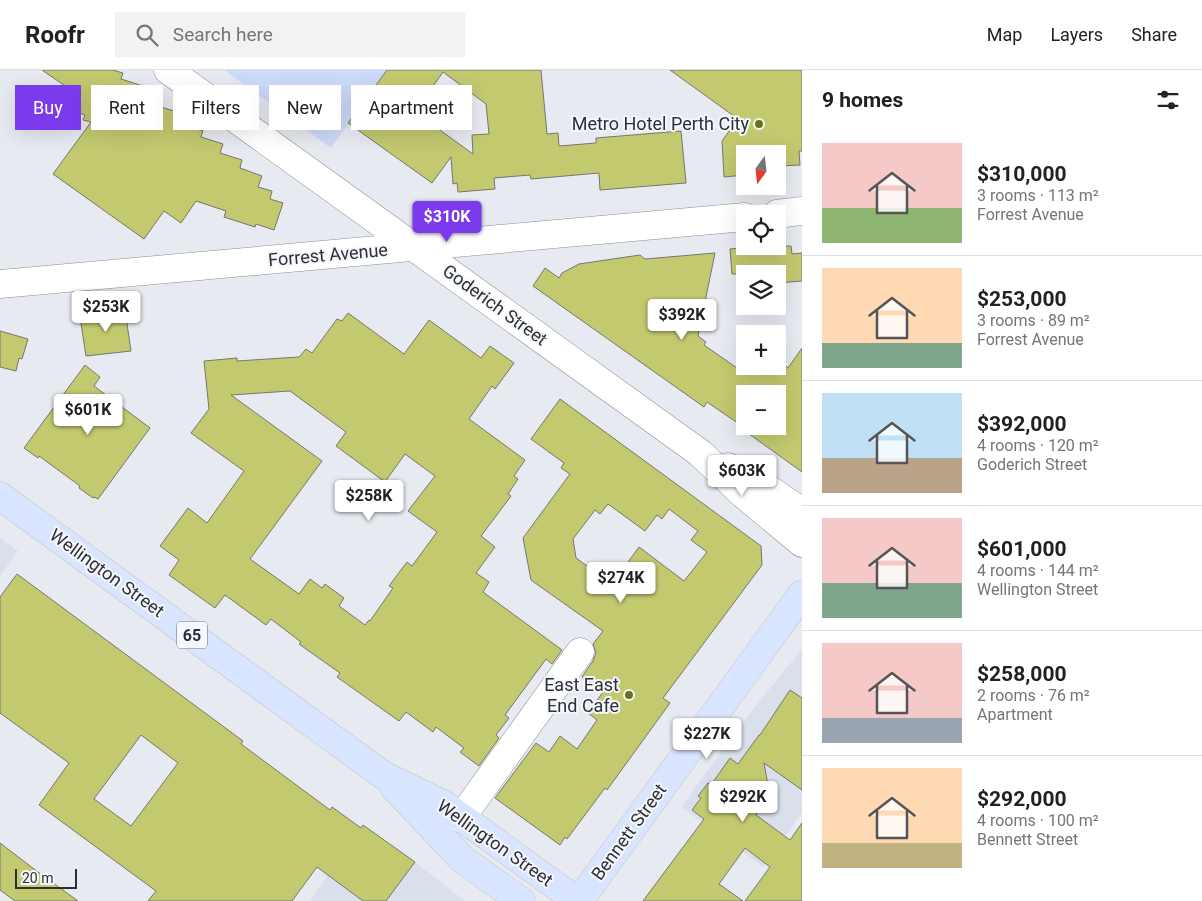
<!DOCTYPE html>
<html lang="en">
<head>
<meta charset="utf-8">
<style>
  :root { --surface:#fff; --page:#f2f2f2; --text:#202124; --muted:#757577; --line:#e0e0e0; --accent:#7c3aed }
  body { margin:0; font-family:Roboto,sans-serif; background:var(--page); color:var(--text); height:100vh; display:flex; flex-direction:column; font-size:19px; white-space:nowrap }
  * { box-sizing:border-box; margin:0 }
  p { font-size:16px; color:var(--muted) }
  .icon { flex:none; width:28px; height:28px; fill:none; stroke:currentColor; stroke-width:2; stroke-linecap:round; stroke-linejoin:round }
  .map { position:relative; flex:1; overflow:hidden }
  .drawer { display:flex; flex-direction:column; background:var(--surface); width:400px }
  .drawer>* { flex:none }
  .banner { position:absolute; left:15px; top:15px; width:475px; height:45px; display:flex; gap:10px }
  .needle { width:32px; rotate:195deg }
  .tools { position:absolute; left:736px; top:75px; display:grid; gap:10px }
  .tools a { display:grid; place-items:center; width:50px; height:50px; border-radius:0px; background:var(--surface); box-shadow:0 5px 20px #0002; font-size:25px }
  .scale { position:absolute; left:15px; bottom:12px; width:62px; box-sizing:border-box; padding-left:5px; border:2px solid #2e2f32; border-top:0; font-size:14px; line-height:18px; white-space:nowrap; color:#2e2f32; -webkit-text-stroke:4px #f5f7fe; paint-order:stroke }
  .price { position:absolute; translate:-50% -42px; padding:0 11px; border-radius:5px; background:#fff; color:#222; font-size:16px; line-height:32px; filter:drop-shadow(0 1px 2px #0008) }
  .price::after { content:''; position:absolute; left:50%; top:30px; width:15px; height:11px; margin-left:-8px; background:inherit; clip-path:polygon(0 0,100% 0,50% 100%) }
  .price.current { background:var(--accent); color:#fff }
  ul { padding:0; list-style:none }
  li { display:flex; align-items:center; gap:15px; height:125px; padding:0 20px }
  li+li { border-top:1px solid var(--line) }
  li span { display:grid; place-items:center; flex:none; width:140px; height:100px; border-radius:0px; color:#555 }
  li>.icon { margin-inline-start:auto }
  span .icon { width:60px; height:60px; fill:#fffc; stroke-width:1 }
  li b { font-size:21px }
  h2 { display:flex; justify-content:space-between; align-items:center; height:60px; padding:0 20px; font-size:21px }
  .tag { padding:0 18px; border-radius:0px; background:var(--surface); box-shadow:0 5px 20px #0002; font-size:18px; line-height:45px }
  .tag.current { background:var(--accent); color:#fff }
  header { display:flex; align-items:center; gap:30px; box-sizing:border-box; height:70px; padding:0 25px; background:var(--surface); border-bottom:1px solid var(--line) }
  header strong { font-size:24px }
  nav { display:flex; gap:28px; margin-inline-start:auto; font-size:18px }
  .search { width:350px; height:45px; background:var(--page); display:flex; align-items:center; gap:12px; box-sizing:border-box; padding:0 18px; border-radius:0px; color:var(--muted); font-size:19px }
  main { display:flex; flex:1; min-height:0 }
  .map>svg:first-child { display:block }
</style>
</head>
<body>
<header>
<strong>Roofr</strong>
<div class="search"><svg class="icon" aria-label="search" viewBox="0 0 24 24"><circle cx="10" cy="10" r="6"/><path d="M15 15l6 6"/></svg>Search here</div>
<nav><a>Map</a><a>Layers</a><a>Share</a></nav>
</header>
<main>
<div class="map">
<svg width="802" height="831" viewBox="0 0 802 831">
  <rect width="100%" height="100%" fill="#e7eaf0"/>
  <!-- built -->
  <path fill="#dadfec" d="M0,468L18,481L0,506Z
    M802,579V743L763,797L681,737L750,643Z
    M363,755L415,792L465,831H310Z"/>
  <!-- green -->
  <path fill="#cedaf9" d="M224,0H387L331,78Z"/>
  <!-- building -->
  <path fill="#c3c96f" stroke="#767670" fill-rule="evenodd" d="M42,0H113L123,3L121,9L143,16L141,23L163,31L161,37L184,44L180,54L203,61L201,67L223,74L220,83L242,90L240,98L262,106L258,117L272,121L270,129L283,133L274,160L256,154L255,157L224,147L226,141L196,131L181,153L164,141L144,169L53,104L91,52L83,50L85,45L62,37L68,18Z
    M387,0H541L547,64L558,63L559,76L596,73V68L681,61L686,113L600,120L599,103L531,109L530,105L494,108L495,119L458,122L457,113L453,114L451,87L432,113L348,53ZM443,2L486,34L489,64L472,65L473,84L415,42Z
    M670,0H802V81H799L800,95L778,96V84H745V105L724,107L722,71L738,49Z
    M759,176H791L792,184L802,183V211L778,213V204H732L730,179Z
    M715,183L698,266L706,272L704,275L737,298L738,296H786L788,298L802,278V402L738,356H742L707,332L704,337L533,216L545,198L559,208L562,203L579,194L640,185L645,189ZM745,324H778V356H745Z
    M125,240L131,281L86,286L80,247Z
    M348,243L404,284L429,250L481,288L490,276L514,293L495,319L492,316L469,349L525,390L514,406L518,409L508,424L511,426L481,466L495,477L476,503L489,512L483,522L562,580L552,594L546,589L505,645L509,648L496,665L499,668L479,696L460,682L464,678L436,657L433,662L406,642L399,651L337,607L340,603L299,574L301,572L271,549L266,555L225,525L215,538L169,505L179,490L160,476L188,438L207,453L244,401L191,363L209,339L204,291L237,288V291L299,287L306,279L312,283L337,249L342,251ZM290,321L346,362L336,376L385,412L405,384L435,406L408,441L437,462L412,496L407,492L389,516L393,518L370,551L369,550L365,555L339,536L344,528L325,514L322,518L310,509L299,524L250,489L322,391L231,325Z
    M0,261L28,269L22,289L19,288L16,301L0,297Z
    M85,295L100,307L94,316L150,358L98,429L94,427L93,428L79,418L80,416L39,386L38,388L24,378Z
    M560,329L761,476L762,495L663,628L670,633L607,720L605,718L567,769L565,767L560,775L495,728L536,673L549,682L560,666L577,679L597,650L588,643L603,622L582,607L593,591L596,583L593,574L603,561L531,510L523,468L570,404L561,398L564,393L531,369ZM608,434L645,461L657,445L662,449L669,439L698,461L691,470L707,482L684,511L639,477L612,514L576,488L573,469L595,440L600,444Z
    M17,504L243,671L241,674L330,740L332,737L361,758L363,755L415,792L386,831H363L317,797L292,831H148L156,821L39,735L69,693L0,643V527ZM141,665L178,693L131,756L94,729Z
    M790,620L802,628V720L764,693L770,726L756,745L790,770L802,753V831H745L770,797L745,778L719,814L743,831H643L704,749L692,740L701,728L698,726L708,713L711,715L730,688L738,694L759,665H760Z
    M0,773L38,802L78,831H15L0,820Z"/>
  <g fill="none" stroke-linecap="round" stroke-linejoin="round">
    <!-- minor casing -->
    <g stroke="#8b8d93" stroke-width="29">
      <path id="minor" d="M168,0L700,383L744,425L802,473
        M777,144L802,141
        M0,214L745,147
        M728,397L754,409L802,442
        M461,748L580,582"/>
    </g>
    <!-- major casing -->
    <g stroke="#c4c5c6" stroke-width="29">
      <path id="major" d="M0,426L383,705L443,734L577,831
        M394,717L462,789L521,831
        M579,831L802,524"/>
    </g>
    <!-- minor -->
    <use href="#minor" stroke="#fff" stroke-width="28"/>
    <!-- major -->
    <use href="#major" stroke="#d9e4ff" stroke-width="28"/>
  </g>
  <!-- markers -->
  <g fill="#6b6f14" stroke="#f5f7fe" stroke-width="2">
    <circle cx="759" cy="54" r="5"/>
    <circle cx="629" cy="625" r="5"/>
  </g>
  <g text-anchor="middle" stroke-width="4" stroke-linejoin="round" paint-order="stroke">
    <!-- shield labels -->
    <rect fill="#f5f7fe" stroke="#6a6b6f" stroke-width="1" x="177" y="551.5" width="30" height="27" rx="4"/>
    <g font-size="16" font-weight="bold" fill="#2e2f32">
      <text x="192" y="571">65</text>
    </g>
    <!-- poi labels -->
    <g font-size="18" fill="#2e2f32" stroke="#f5f7fe" text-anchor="end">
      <text x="749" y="60">Metro Hotel Perth City</text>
      <text x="619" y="621">East East<tspan x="619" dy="21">End Cafe</tspan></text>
    </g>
    <!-- street labels -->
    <g font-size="18" fill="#2e2f32" stroke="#f5f7fe">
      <text transform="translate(328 185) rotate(-5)" y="6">Forrest Avenue</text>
      <text transform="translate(495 235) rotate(36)" y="6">Goderich Street</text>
      <text transform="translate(107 503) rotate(36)" y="6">Wellington Street</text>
      <text transform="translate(629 762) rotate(-54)" y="6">Bennett Street</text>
      <text transform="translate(495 773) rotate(35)" y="6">Wellington Street</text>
    </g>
  </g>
</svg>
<div class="tools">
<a><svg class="needle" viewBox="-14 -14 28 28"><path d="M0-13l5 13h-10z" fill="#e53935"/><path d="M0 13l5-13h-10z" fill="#757577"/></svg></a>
<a><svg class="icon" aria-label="locate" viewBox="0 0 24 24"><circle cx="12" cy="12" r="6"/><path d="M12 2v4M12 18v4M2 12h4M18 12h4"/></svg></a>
<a><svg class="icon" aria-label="layers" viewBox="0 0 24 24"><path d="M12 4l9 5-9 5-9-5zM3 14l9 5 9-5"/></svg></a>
<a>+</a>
<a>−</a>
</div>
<div class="scale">20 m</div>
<b class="price current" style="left:447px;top:173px">$310K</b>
<b class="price" style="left:106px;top:263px">$253K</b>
<b class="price" style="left:682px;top:271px">$392K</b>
<b class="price" style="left:88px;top:366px">$601K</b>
<b class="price" style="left:742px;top:427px">$603K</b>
<b class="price" style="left:369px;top:452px">$258K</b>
<b class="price" style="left:621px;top:534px">$274K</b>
<b class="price" style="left:707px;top:690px">$227K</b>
<b class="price" style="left:743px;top:753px">$292K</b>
<div class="banner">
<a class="tag current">Buy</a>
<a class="tag">Rent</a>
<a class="tag">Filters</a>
<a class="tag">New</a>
<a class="tag">Apartment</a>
</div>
</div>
<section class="drawer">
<h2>9 homes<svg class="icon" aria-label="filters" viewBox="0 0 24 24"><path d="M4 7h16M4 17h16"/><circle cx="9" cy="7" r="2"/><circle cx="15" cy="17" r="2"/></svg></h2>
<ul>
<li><span style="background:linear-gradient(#f6c9c9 65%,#8fb573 0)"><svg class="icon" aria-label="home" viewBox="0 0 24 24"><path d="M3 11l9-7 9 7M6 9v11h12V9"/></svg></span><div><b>$310,000</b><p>3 rooms · 113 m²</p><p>Forrest Avenue</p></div></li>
<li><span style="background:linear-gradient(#ffd9b3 75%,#7fa58c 0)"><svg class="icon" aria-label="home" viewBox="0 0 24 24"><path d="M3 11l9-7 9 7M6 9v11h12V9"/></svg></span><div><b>$253,000</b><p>3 rooms · 89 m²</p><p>Forrest Avenue</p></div></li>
<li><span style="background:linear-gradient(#bfe0f5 65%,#b9a48a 0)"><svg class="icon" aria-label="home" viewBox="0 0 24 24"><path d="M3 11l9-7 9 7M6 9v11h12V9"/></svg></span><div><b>$392,000</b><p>4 rooms · 120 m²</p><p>Goderich Street</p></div></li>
<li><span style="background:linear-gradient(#f6c9c9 65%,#7fa58c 0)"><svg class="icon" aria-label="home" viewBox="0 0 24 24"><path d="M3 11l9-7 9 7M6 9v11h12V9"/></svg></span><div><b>$601,000</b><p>4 rooms · 144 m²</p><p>Wellington Street</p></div></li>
<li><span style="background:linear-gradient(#f6c9c9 75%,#9aa5b1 0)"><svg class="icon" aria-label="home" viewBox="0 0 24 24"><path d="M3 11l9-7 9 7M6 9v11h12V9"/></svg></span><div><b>$258,000</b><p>2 rooms · 76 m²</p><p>Apartment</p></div></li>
<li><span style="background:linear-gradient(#ffd9b3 75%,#c2b280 0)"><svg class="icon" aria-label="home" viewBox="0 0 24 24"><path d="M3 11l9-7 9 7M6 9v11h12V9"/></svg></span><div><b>$292,000</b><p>4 rooms · 100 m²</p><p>Bennett Street</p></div></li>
</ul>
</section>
</main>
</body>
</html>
